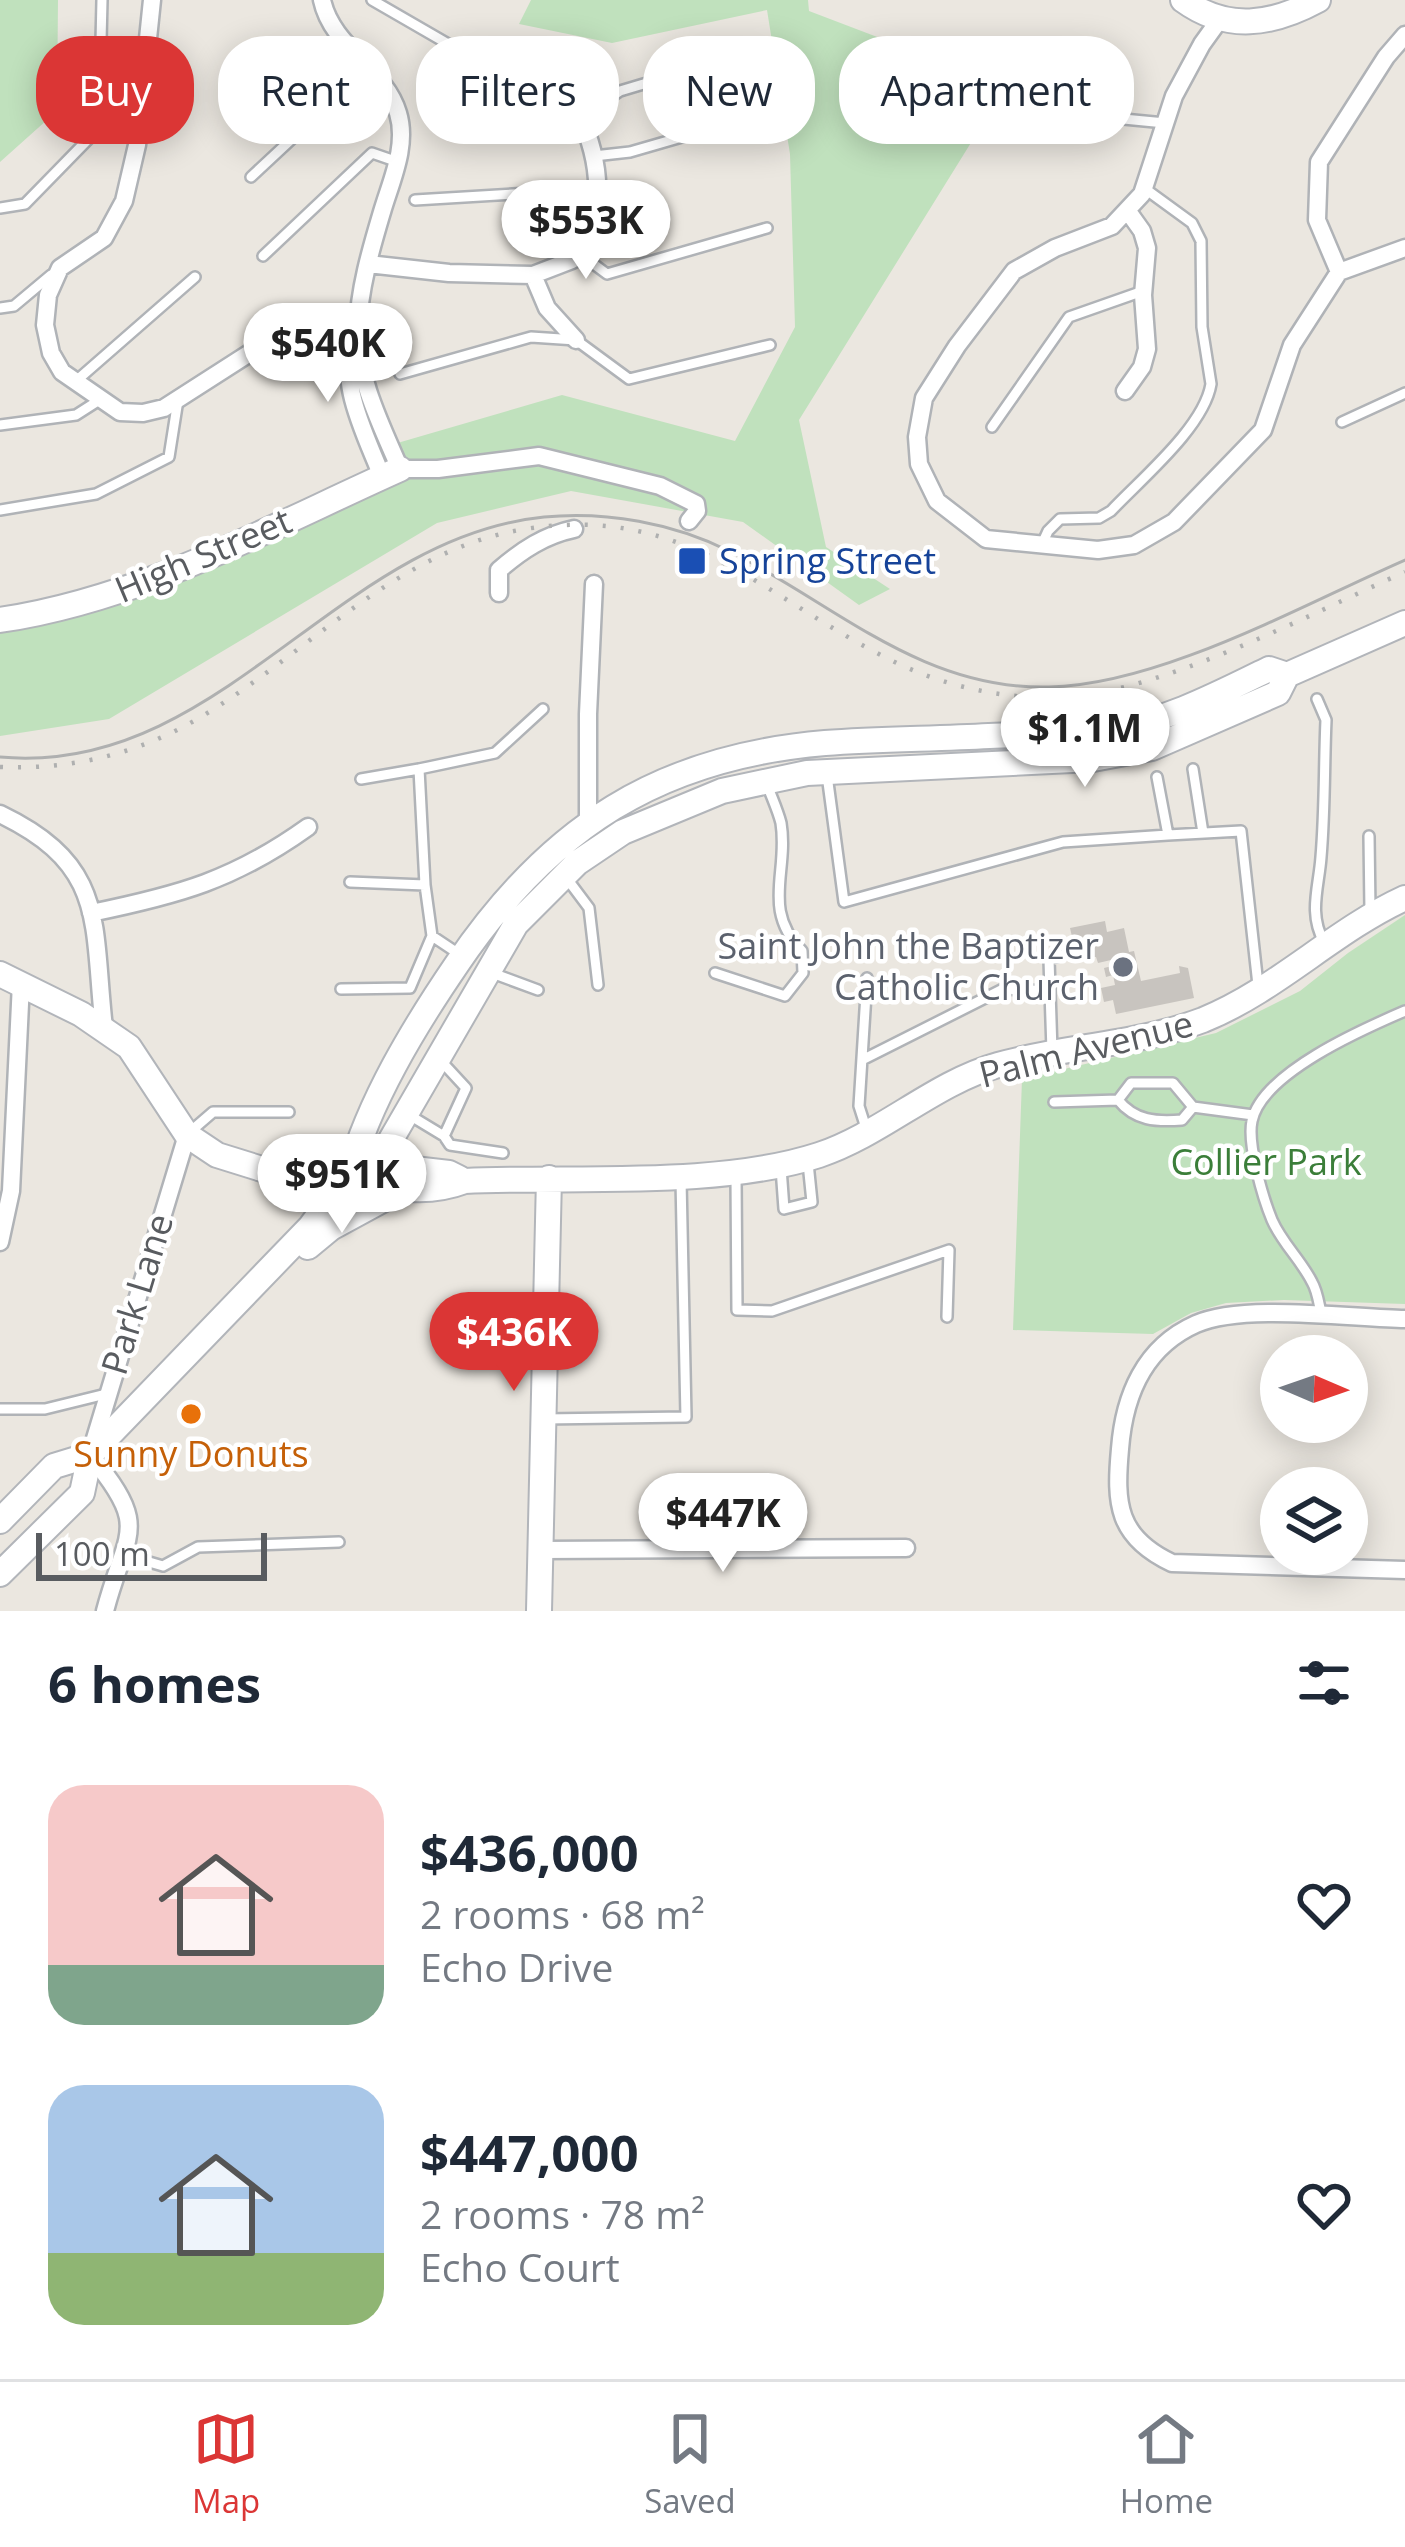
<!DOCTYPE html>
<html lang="en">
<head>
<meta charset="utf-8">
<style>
  :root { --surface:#fff; --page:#f6f6f7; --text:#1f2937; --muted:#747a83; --line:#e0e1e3; --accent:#db3635 }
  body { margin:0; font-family:"Open Sans",sans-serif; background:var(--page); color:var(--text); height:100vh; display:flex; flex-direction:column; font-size:45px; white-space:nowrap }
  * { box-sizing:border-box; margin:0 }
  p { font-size:39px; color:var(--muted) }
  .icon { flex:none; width:66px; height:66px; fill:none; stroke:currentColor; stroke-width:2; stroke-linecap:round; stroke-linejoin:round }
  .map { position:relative; height:1611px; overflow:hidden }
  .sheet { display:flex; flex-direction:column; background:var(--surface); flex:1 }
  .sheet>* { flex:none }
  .top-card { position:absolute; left:36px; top:36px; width:1335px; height:108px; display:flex; gap:24px }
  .needle { width:78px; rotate:92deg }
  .buttons { position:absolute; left:1260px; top:1335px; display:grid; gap:24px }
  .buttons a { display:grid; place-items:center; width:108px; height:108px; border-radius:50%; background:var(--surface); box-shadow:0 6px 30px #0003; font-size:60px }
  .scale { position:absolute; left:36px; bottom:30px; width:231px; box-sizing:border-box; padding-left:12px; border:6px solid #595c60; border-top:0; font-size:33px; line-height:42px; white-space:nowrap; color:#595c60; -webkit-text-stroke:9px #fff; paint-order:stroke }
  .price { position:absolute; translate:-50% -102px; padding:0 27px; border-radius:42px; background:#fff; color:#222; font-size:39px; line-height:78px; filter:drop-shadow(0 3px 6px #0008) }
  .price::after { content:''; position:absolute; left:50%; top:72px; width:36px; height:27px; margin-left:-18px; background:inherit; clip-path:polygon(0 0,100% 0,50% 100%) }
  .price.selected { background:var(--accent); color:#fff }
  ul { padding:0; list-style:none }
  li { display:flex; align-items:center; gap:36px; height:300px; padding:0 48px }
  li span { display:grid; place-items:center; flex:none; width:336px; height:240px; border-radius:36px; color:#555 }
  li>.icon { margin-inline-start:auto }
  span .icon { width:144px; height:144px; fill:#fffc; stroke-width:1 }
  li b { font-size:51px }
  h2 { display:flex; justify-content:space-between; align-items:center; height:144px; padding:0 48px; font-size:51px }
  .chip { padding:0 42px; border-radius:48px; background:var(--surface); box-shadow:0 6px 30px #0003; font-size:42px; line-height:108px }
  .chip.selected { background:var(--accent); color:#fff }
  .menu { display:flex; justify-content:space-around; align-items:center; height:168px; border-top:3px solid var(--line); background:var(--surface); font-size:33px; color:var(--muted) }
  .menu a { display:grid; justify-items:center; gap:6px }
  .menu .selected { color:var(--accent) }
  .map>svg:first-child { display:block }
</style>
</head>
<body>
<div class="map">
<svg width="1405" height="1611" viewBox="0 0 1405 1611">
  <rect width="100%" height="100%" fill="#ebe7e0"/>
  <!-- green -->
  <path fill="#c0e1bd" d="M0,0H58L57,111L0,162Z
    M531,0H808L809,11L893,43L977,133L799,420L826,547L890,589L859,605L743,522L571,491L437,523L109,719L0,736V619L63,608L399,470L394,444L562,395L735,441L795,327L790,154L767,10L612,43L519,24Z
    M1405,915V1304L1284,1300L1226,1303L1191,1313L1153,1334L1013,1330L1022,1079L1216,1033L1300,991L1348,953Z"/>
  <!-- building -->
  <path fill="#c8c4bf" d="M1105,921L1107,932L1124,928L1129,952L1134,951L1141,981L1180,973L1179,966L1188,968L1194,998L1116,1014L1113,1000L1104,1002L1101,988L1115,985L1113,975L1106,977L1104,968L1112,966L1111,960L1098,963L1096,957H1092L1088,938L1073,941L1070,928Z"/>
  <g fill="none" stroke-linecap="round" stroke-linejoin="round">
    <!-- lane casing -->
    <g stroke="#b0b3b7" stroke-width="14">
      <path id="lane" d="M372,0L533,93L569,104
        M100,83L102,0
        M1003,114L1020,109L1165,123
        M580,118L620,91L764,48
        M594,156L630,152L765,113
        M251,177L368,68
        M415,200L594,189
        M0,208L25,204L107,120L139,113
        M576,251L607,274L767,228
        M263,256L372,153L398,162
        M0,308L14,306L51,275
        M400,374L531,337L576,340L629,379L770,345
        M76,381L195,277
        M1342,422L1405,393
        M0,425L76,415L101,399
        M992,427L1069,317L1143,291
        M0,510L96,494L169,457L178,400
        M1042,544L1048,531L1060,519L1099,518L1111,511C1141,479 1204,427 1211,384L1202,327L1201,241L1192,223L1144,188
        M1317,699L1326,720C1324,765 1325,811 1321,857C1319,887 1308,913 1324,942
        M419,769L495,753L543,709
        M1193,769L1203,833
        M827,775L844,902L1063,842L1168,835L1157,777
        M361,779L419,769L425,885
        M1168,835L1241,831L1258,985
        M1369,836L1370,911
        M568,880L589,908L598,985
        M350,882L425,885L432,936
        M492,973L538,990
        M715,973L785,996L803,973L802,951C761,909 789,872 781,823C778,811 772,798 768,787
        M341,989L410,988L432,936L462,956
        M1050,991L1052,1051
        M862,1060L1003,989L1050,991L1049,959L1069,953
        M1054,1102L1118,1100
        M1193,1107L1182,1120C1156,1122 1135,1121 1118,1100L1131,1083H1173L1193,1107L1253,1115
        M406,1113L444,1136L466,1088L442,1062
        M866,1128L859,1106L867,978
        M191,1131L213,1112H289
        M444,1136L450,1145L503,1153
        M781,1168L784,1209L812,1202L808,1163
        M736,1177L737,1310L772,1311L949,1250L947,1317
        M1322,1317C1319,1306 1318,1292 1312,1282C1301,1260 1282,1243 1272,1220C1263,1198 1247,1144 1252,1121C1262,1073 1363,1029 1405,1011
        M0,1409H45L106,1394
        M544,1419L686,1417L681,1180
        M669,1550V1505
        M125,1555L163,1566L198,1547L339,1542"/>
    </g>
    <!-- street casing -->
    <g stroke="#b0b3b7" stroke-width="21">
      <path id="street" d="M152,0L137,145L124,201L104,238L60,268L48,295L45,325L51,353L62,372L120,412L143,413L164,408L259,347L297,336L357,334
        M322,0C332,47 385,69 398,113C408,146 391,181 382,212C371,249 359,289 358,329C356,376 382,427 400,469H438L539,456L660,486L696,504L697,511L689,521
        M1220,19L1202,44L1174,96L1142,194L1112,226L1055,248L1014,271L957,346L924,398L917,437L919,464L937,501L986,539L1098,550L1134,545L1174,522L1263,430L1292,345L1339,272L1405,248
        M368,264L449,273L533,275L572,260C579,246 588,232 593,217C605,177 589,122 563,91
        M1339,272L1317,220L1319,162L1386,57L1405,35
        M533,275L547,308L576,340
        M357,334C334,378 366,435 382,477
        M1125,391L1142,367L1147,349L1143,295L1147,248L1142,231L1127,210
        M499,593V570C522,550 545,535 574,529
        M0,814C108,866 92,923 104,1028
        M588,823V714L594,584
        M91,913C179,895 234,880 308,827
        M0,1242L11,1191L21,983
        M1405,1319C1351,1318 1242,1303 1196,1324C1144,1347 1124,1396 1120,1449C1115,1504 1117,1537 1172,1563L1405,1570
        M541,1550L906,1548
        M105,1611C126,1530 152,1529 90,1455L187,1135"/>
    </g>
    <!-- secondary casing -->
    <g stroke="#b2b5ba" stroke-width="28">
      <path id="secondary" d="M1183,0C1227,32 1272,25 1318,0
        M0,620C142,599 270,527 400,469
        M0,974L81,1014L129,1047L187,1135L217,1155L265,1170L349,1174L388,1166L449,1173L459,1178
        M349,1174C369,1101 414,1027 457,964C550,827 659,757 825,743C879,739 935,739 989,736C1028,734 1069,736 1108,730C1165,722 1218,694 1269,669L1287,675
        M349,1174C389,1189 425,1196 465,1181C573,1176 718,1188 819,1155C882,1134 934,1083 998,1065C1065,1046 1137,1045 1203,1020C1277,990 1333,931 1405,898
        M308,1247L331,1228L401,1190
        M0,1521L54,1466L90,1455L310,1227L349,1174L389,1143L516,924L577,863L623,832L722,791L807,773L1093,759L1152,748L1278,693L1287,675L1405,623
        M0,1574L82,1493L90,1455
        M539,1611L549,1178"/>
    </g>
    <!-- lane -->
    <use href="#lane" stroke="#fff" stroke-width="9"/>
    <!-- street -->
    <use href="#street" stroke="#fff" stroke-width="16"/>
    <!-- secondary -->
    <use href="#secondary" stroke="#fff" stroke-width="24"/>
    <!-- tram -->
    <path stroke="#afb0b0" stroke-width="3" d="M0,757C220,777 335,538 544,517C606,511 673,523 729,551C835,604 921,690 1049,687C1160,685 1302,605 1405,560"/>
    <!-- rail -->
    <path stroke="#afb0b0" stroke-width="4.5" stroke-dasharray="3 15" stroke-linecap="butt" d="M0,767C71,770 138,754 199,718C308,654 395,550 525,529C690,503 766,601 899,664C946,686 997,697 1048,698C1153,698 1307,615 1405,572"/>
  </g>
  <!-- markers -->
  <rect fill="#1a4fb4" stroke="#fff" stroke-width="4.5" x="677" y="546" width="30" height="30" rx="6"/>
  <circle fill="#6b7280" stroke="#fff" stroke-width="4.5" cx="1123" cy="967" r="12"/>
  <circle fill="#e8710a" stroke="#fff" stroke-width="4.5" cx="191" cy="1414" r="12"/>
  <g text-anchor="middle" stroke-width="9" stroke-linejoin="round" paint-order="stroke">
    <!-- street labels -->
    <g font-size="36" fill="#595c60" stroke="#fff">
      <text transform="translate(203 555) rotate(-23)" y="13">High Street</text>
      <text transform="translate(1086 1049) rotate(-14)" y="13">Palm Avenue</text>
      <text transform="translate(137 1294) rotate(-73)" y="13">Park Lane</text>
    </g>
    <!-- transit labels -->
    <g font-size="36" fill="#164399" stroke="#fff" text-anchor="start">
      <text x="719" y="574">Spring Street</text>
    </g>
    <!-- worship labels -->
    <g font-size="36" fill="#5b616d" stroke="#fff" text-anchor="end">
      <text x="1099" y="959">Saint John the Baptizer<tspan x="1099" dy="41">Catholic Church</tspan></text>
    </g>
    <!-- park labels -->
    <g font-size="36" fill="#3b7e39" stroke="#fff">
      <text x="1266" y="1175">Collier Park</text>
    </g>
    <!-- food labels -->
    <g font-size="36" fill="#c56008" stroke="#fff">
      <text x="191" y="1467">Sunny Donuts</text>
    </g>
  </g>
</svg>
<div class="buttons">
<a><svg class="needle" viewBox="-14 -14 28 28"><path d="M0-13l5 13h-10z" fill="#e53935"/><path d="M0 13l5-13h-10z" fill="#747a83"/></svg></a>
<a><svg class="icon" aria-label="layers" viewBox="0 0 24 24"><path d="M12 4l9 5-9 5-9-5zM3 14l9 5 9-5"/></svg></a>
</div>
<div class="scale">100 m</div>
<b class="price" style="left:586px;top:282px">$553K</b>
<b class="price" style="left:328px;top:405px">$540K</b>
<b class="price" style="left:1085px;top:790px">$1.1M</b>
<b class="price" style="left:342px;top:1236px">$951K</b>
<b class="price selected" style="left:514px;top:1394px">$436K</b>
<b class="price" style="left:723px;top:1575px">$447K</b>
<div class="top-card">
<a class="chip selected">Buy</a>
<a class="chip">Rent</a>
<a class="chip">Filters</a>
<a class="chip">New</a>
<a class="chip">Apartment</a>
</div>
</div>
<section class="sheet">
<h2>6 homes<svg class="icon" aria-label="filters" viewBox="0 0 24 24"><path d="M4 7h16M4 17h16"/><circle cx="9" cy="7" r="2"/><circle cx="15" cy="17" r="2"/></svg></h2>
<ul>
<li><span style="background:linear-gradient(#f6c9c9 75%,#7fa58c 0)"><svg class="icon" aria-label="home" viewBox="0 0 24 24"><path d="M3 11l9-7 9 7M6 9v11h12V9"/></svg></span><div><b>$436,000</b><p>2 rooms · 68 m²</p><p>Echo Drive</p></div><svg class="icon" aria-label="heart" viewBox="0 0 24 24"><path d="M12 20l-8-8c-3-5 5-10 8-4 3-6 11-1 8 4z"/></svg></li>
<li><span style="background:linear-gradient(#a9c7e8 70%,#8fb573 0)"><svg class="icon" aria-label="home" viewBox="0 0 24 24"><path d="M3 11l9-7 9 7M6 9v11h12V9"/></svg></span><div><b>$447,000</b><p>2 rooms · 78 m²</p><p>Echo Court</p></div><svg class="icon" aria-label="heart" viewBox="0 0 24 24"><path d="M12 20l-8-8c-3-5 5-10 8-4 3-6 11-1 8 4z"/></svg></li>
</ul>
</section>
<nav class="menu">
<a class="selected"><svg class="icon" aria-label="map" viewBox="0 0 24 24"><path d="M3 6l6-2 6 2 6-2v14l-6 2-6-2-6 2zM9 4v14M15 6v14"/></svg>Map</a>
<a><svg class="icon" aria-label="saved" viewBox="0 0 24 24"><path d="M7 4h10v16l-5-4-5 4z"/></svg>Saved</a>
<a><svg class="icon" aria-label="home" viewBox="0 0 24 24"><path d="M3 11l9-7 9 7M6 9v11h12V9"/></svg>Home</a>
</nav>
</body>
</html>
